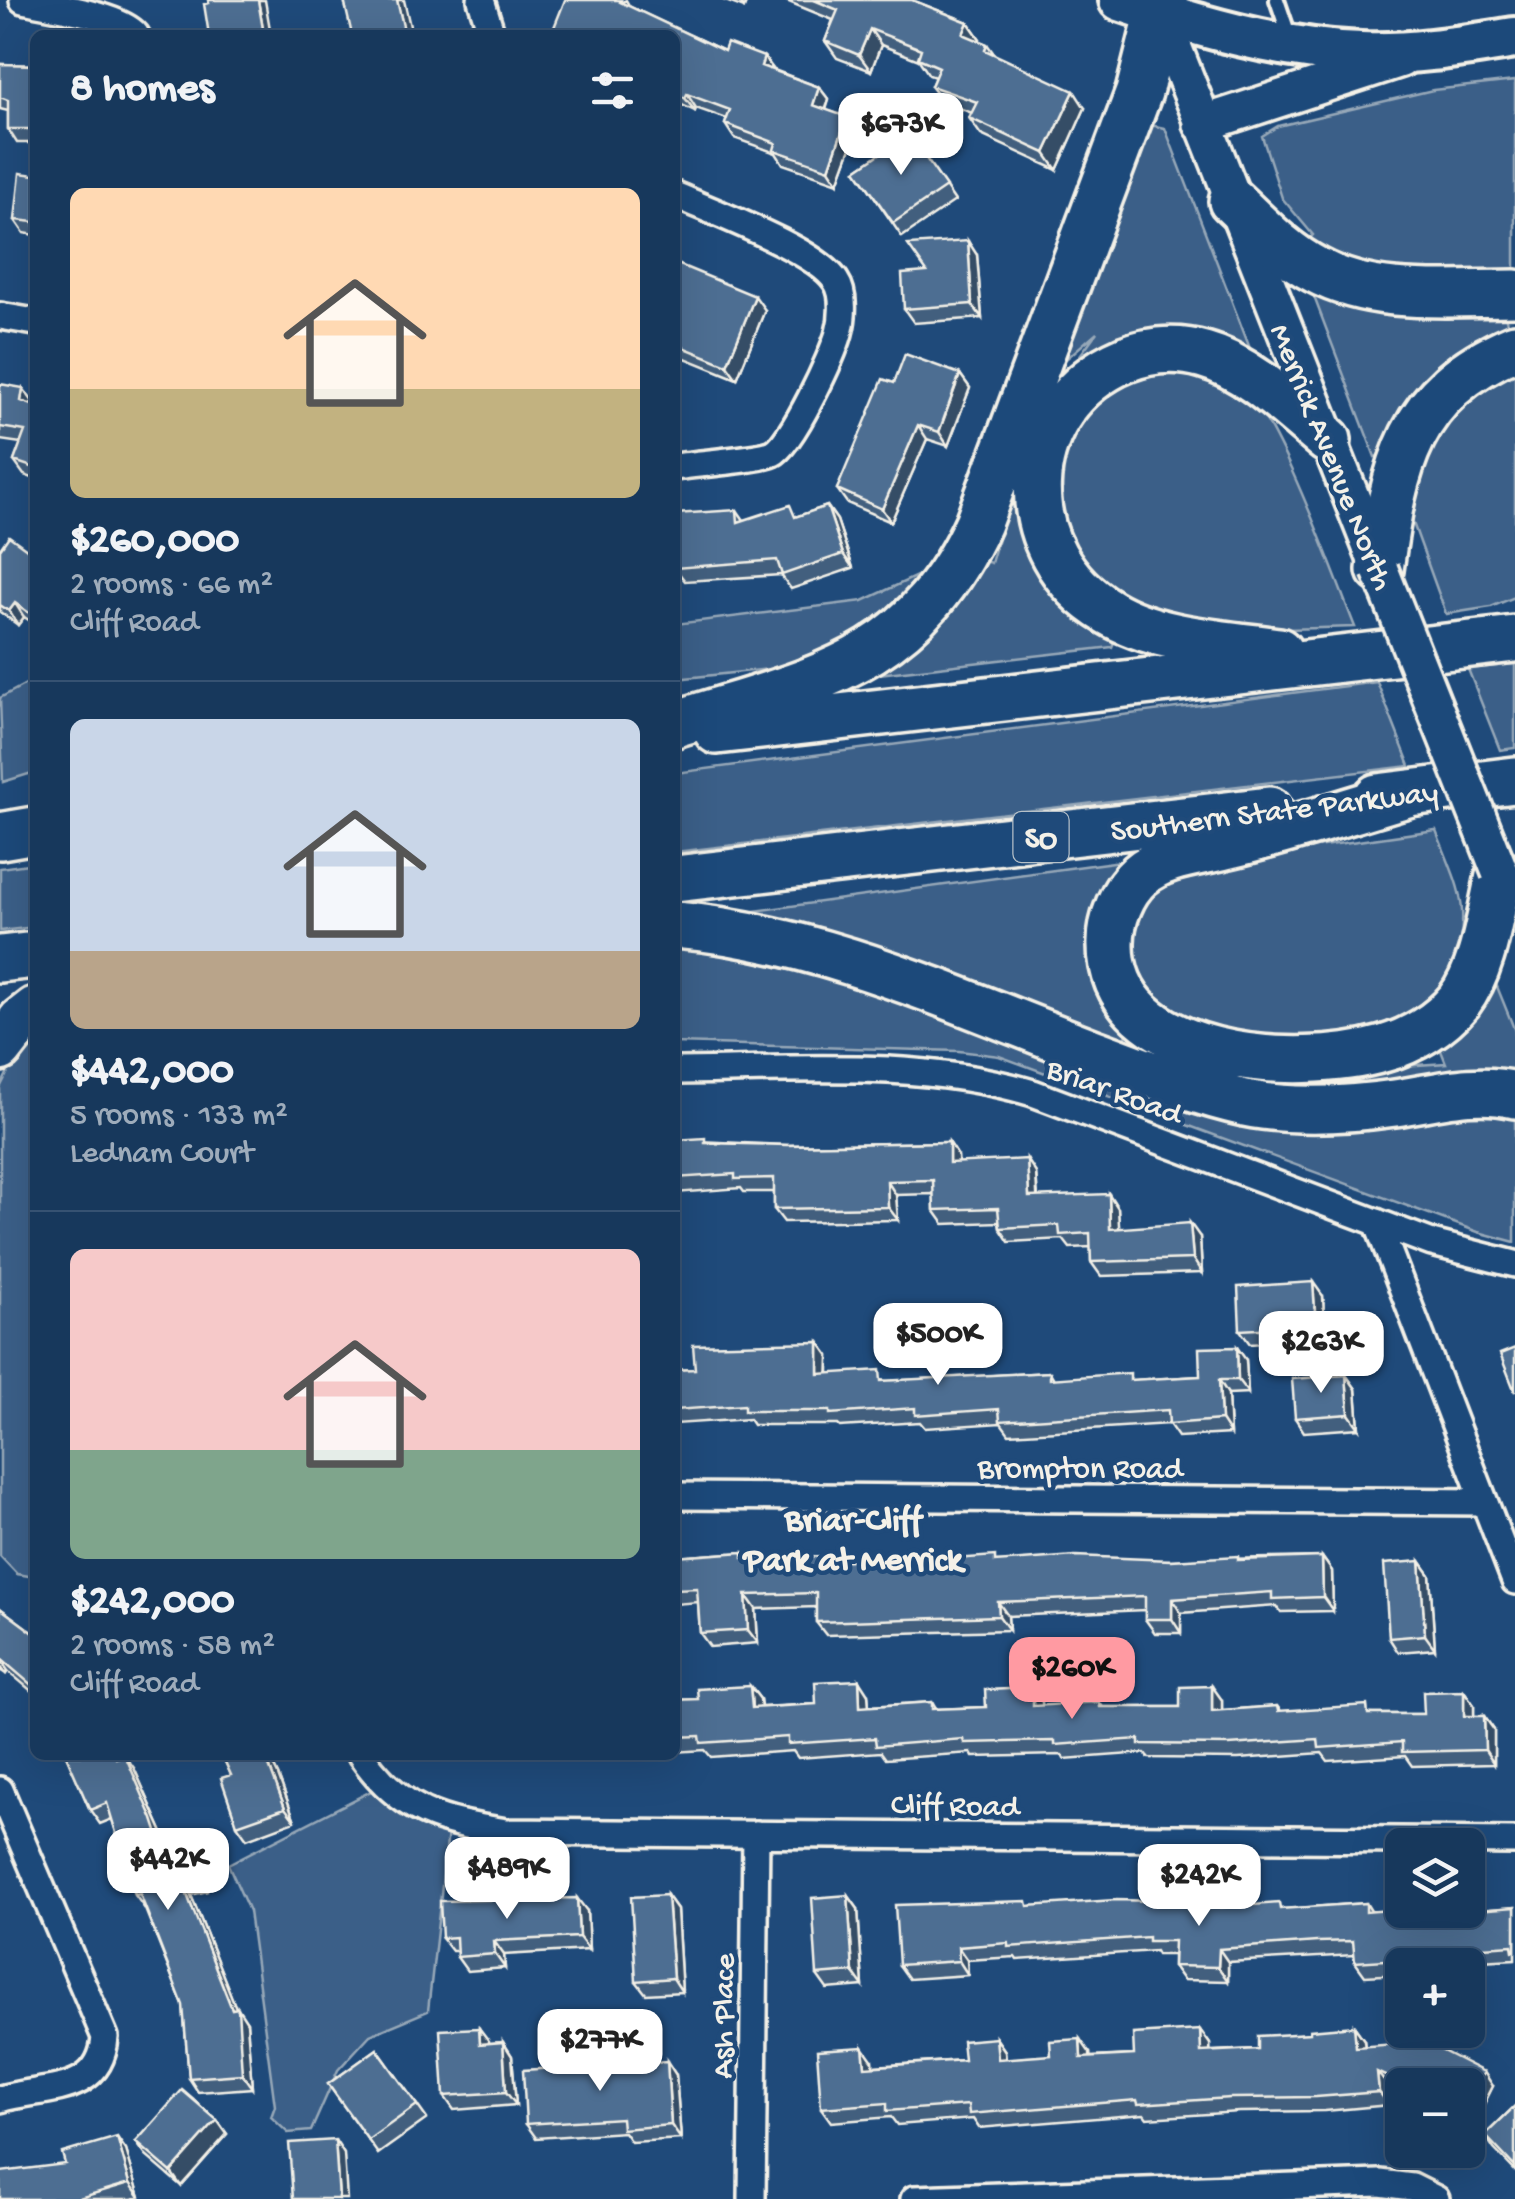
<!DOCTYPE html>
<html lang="en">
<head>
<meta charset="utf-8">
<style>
  :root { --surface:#17385c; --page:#244365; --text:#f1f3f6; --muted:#9eacbb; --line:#365272; --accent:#ff9aa2 }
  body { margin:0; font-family:"Gochi Hand",sans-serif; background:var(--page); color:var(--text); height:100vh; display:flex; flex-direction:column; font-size:38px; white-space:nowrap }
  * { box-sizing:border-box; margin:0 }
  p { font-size:32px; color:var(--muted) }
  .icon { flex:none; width:55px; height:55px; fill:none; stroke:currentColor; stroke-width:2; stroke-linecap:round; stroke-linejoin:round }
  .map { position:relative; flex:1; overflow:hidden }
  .panel { position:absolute; left:30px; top:30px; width:650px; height:1730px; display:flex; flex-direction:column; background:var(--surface); border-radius:15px; box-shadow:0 10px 40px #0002,0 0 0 2px var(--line) }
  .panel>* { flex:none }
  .buttons { position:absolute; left:1385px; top:1828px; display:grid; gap:20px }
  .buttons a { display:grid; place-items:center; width:100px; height:100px; border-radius:15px; background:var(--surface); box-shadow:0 10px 40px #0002,0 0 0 2px var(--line); font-size:50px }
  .price { position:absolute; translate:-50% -85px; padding:0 22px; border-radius:20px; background:#fff; color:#222; font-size:32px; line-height:65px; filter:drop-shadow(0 2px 5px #0008) }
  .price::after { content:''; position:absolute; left:50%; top:60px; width:30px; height:22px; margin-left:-15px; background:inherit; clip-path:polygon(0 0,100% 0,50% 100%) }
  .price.active { background:var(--accent); color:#111 }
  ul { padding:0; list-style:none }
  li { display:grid; align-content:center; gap:20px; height:530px; padding:0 40px }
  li+li { border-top:2px solid var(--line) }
  li span { display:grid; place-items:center; height:310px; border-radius:15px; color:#555 }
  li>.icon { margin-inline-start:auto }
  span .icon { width:180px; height:180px; fill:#fffc; stroke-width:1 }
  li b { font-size:42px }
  h2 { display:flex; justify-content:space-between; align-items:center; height:120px; padding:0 40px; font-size:42px }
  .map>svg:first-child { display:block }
</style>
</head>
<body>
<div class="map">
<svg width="1515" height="2199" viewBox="0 0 1515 2199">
  <rect width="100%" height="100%" fill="#1f4a7a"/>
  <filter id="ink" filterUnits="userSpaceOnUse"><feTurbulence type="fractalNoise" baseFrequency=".01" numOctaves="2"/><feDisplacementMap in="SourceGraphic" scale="20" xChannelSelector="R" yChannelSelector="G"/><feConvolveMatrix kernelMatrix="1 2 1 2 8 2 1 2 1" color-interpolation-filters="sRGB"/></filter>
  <g filter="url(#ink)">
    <!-- green -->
    <path fill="#3a5f88" stroke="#97a8b8" stroke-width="2.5" d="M1515,81V277L1398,274L1347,265L1305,244L1313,235L1282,198L1262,136L1278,126L1433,90Z
      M1145,124L1165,128L1256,364L1082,369L1075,362L1097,332L1066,359L1055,354Z
      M1308,281L1502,306L1510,333L1389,453L1375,457Z
      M1175,366C1193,370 1221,372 1236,382C1276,409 1334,575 1355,627L1253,630L1154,616L1085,579L1053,522L1052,469L1078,412L1118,378Z
      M1515,372V597L1491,607L1446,614L1412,520L1416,492L1431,443L1482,387Z
      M1020,464L1118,632L1112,647L869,675L976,559L991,563Z
      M945,563L827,663L675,679V624L863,601Z
      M1515,664V748L1500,750L1468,669Z
      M35,679V772L3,782L0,698Z
      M1377,682L1410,766L675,852V773Z
      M1436,830C1458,887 1473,908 1453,968L1460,976L1399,1027L1330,1041L1241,1038L1169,1012L1138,982L1133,927L1155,883L1195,864Z
      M1136,859L1130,1024L1123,1047L732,914Z
      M35,863V927L0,931V868Z
      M675,943L801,964L1223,1115L1515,1108V1242L1478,1232L999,1056L959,1051L675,1043Z
      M1486,982L1496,984L1515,1031V1082L1286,1092L1296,1073L1446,1063L1438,1043Z
      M35,1032V1577L17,1574L0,1556V1088L23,1042Z
      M385,1784L449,1823L428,2011L370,2035L338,2070L311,2131L288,2133L271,2117L275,2106L249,1911L228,1864Z"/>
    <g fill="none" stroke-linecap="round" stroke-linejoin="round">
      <!-- lane casing -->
      <g stroke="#f4f1e8" stroke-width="20">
        <path id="lane" d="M1277,0L1290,38"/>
      </g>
      <!-- street casing -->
      <g stroke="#f4f1e8" stroke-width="32">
        <path id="street" d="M23,0C50,6 120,15 136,35
          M481,0L492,35
          M675,195C712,212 815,249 836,281C845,294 843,319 839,333C833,355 792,444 773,453C761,459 694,464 675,467
          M0,316L35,322
          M675,1071C794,1070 918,1059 1033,1093L1432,1243L1515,1264
          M1377,1222L1515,1581
          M675,1496L1484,1502
          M361,1755C401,1813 441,1822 507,1832L1515,1841
          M0,1790L105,2037C101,2097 42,2086 0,2099
          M752,2199L756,1834
          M914,2199L1380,2183L1412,2187L1436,2199"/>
      </g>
      <!-- secondary casing -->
      <g stroke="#f4f1e8" stroke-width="42">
        <path id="secondary" d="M1157,6L1380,570
          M1202,124L1401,59"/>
      </g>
      <!-- primary casing -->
      <g stroke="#f4f1e8" stroke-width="48">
        <path id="primary" d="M1120,0C1197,26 1280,50 1361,53C1413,55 1464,46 1515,38"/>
      </g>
      <!-- highway casing -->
      <g stroke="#f4f1e8" stroke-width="52">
        <path id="highway" d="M1232,201C1258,225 1284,254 1316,270C1375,302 1450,293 1515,293
          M1380,570C1394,466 1408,392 1515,347
          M1279,651C1225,643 1157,641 1109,612C1011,554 1014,416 1115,364C1142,350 1174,346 1204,355C1251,368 1291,410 1328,440
          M675,724C812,680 912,667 978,523L1139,92L1159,12
          M717,731L1515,639
          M1407,794C1347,811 1286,832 1225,846C1197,853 1163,855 1140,875C1122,891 1111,919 1111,943C1109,1064 1300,1073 1383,1049C1412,1041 1440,1024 1459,1001C1485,967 1490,912 1500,872
          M1377,797L1515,780
          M0,836L35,830
          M675,879L1269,810
          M675,925C819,937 953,999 1087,1050C1138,1069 1191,1091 1245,1103C1294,1113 1345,1110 1395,1103C1436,1097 1475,1085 1515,1095
          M0,959L35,955
          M0,1048L21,1021L35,1010"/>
      </g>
      <!-- lane -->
      <use href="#lane" stroke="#1f4a7a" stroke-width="12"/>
      <!-- street -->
      <use href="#street" stroke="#1f4a7a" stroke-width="25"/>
      <!-- secondary -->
      <use href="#secondary" stroke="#1f4a7a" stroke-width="35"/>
      <!-- primary -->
      <use href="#primary" stroke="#1f4a7a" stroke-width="40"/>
      <!-- highway -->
      <use href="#highway" stroke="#1f4a7a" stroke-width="45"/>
      <!-- secondary-bridge casing -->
      <g stroke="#f4f1e8" stroke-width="42" stroke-linecap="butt">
        <path id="secondary-bridge" d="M1380,570L1500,872"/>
      </g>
      <!-- secondary-bridge -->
      <use href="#secondary-bridge" stroke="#1f4a7a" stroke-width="35"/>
    </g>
    <!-- wall -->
    <path fill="#425f7e" stroke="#f4f1e8" stroke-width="2.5" d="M626,0L630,7L724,51L764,57L774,70L819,87L829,100L826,110L847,117L857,131L838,183L783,164L776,153L734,138L725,124L727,119L696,108L695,111L675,102V35H551Z
      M723,0H747L744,8Z
      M784,0H912L968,22L980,39L979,41L987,44L995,55L1085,108L1057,170L981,135L969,118L972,113L943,102L931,86L935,77L929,75L919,60L881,45L871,71L837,58L825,41L833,20Z
      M0,64L35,65V143H17L8,129V111L0,109Z
      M909,134L955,201L902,237L856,170Z
      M35,175V235L24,233L15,220Z
      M977,255L982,318L914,323L904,309L927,272Z
      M675,263L765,310L737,379L675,354Z
      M960,374L970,388L948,446L927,439L891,522L847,503L837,489L894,383Z
      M0,384L33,402L32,405L35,406V479L24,475L14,461L21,443L0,440Z
      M827,506L837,520L853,568L791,589L781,575L685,581L675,568L737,510L744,520L798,516Z
      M0,549L35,555V624L24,617L18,625L0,612Z
      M675,1140L787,1145L949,1142L958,1156V1163L1036,1173L1038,1197L1118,1208L1119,1228L1200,1237L1202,1273L1101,1276L1091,1262V1247L1070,1248L1063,1239L1009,1242L1000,1228L999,1222L944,1224L934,1210V1194L896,1195L898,1220L784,1222L774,1209V1192H744L741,1188L675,1193Z
      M1323,1296L1325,1339L1250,1344L1240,1330Z
      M819,1342L829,1356V1373L887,1381L1050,1372L1054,1379L1134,1380L1200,1376L1246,1360L1248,1393L1228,1394L1230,1434L1178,1437L1169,1424L1009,1434L1001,1423L925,1428L920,1422L840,1427L838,1425H753L749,1419L675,1424V1370L695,1369Z
      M1346,1375L1356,1389L1359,1428L1304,1432L1295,1418Z
      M743,1552L747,1558L831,1556L835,1561L913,1557L916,1562H999L1171,1560L1322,1557L1332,1571L1333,1611L1281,1612L1277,1606L1181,1613V1633H1155L1145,1619V1610L1008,1616L1009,1630L826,1635L816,1622V1607L756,1609L758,1643L710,1647L700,1633L698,1602L675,1604V1557Z
      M1420,1561L1430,1575L1435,1649L1398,1652L1389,1638Z
      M0,1608L35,1634V1694L8,1671L6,1674L0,1670Z
      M750,1686L760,1699L761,1707L816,1704L868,1694L869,1706L932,1702L936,1709L986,1707L1033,1688L1042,1702V1706L1099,1702L1103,1707H1180L1222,1700V1710L1277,1706L1281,1711L1374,1714H1424L1464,1691L1474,1705V1716H1484L1494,1730V1764L1412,1766L1405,1756L1328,1761L1322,1753L1238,1759L1149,1758L1145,1753L1064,1759L1062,1755L973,1757L971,1753L886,1759L881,1752L798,1758L793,1751L711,1757L705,1750L675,1752V1700L698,1699Z
      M66,1755H118L134,1768L163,1833L168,1849L197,1857L207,1891L191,1895L236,2009L247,2022L252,2088L198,2092L189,2078L183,2005L145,1909L135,1895L112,1819L100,1824L90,1810Z
      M222,1755H268L278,1775L295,1821L247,1839L237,1825L231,1775Z
      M667,1895L677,1909L682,1992L646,1994L636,1981Z
      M848,1895L858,1909L863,1986L827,1989L817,1975Z
      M1366,1903L1371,1911L1454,1912L1515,1907V1959L1463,1962V1965H1402V1974L1365,1976L1355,1962L1354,1955L1228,1962V1981L1183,1980L1173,1966V1955H1157L1155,1951L1017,1960L1015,1957L967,1960L968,1975L909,1979L899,1965L1031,1906L1283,1909Z
      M587,1911L589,1950L504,1955L505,1968L467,1971L457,1957V1951H452L442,1938Z
      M1354,2026L1364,2040L1365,2047L1493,2086L1472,2128L1468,2126V2085H1402V2093L1387,2085L1389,2105L1325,2111L1239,2112L1147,2118L1144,2114L979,2128L973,2119L897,2125L891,2117L831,2122L821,2108L873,2061V2066L964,2060L996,2038L1005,2051L1006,2059L1090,2053V2057L1134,2055L1200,2030L1210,2044V2051L1258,2049L1310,2033Z
      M479,2028L489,2043L503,2042L512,2056L516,2105L454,2110L444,2096Z
      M377,2049L427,2119L378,2154L328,2084Z
      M676,2075L681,2139L631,2142L624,2132L536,2138L526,2124Z
      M1515,2106V2171L1494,2149L1485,2135Z
      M217,2120L227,2134L181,2186L146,2156L136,2142Z
      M126,2150L140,2197L132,2199H0L65,2164Z"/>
    <!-- shaded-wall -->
    <path fill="#364d66" stroke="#f4f1e8" stroke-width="2.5" d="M258,0H265L271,35H264Z
      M397,0H404L412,35H405Z
      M739,0H747L744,8Z
      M968,22L980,39L975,51L963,34Z
      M870,29L881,45L871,71L859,55Z
      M764,57L774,71L761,66Z
      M819,87L829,100L822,119L813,105Z
      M1074,91L1085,108L1057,170L1045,153Z
      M687,94L696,108L695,111L685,98Z
      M847,117L857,131L838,183L829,169Z
      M968,241L977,255L982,318L972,304Z
      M755,296L765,310L737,379L727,365Z
      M960,374L970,388L948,446L939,432Z
      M23,388L33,402L31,415L21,401Z
      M918,425L927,439L891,522L882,509Z
      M827,506L837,520L853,568L843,554Z
      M15,603L24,617L18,625L9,611Z
      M949,1142L958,1156L959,1177L949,1163Z
      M1027,1159L1036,1173L1038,1211L1029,1197Z
      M887,1181L896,1195L898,1220L888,1207Z
      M1109,1194L1118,1208L1120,1242L1110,1229Z
      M1190,1223L1200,1237L1202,1273L1193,1259Z
      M1313,1282L1323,1296L1325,1339L1316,1326Z
      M819,1342L829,1356L828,1388L819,1374Z
      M1237,1347L1246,1360L1248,1393L1238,1380Z
      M1346,1375L1356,1389L1359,1428L1349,1414Z
      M1219,1380L1228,1394L1230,1434L1221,1420Z
      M1322,1557L1332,1571L1333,1611L1323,1597Z
      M1420,1561L1430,1575L1435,1649L1425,1635Z
      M746,1595L756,1609L758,1643L748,1630Z
      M1172,1599L1181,1613V1633L1172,1619Z
      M998,1602L1008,1616L1009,1630L999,1616Z
      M0,1659L8,1671L6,1674L0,1666Z
      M859,1680L868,1694L870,1721L860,1707Z
      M750,1686L760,1699L762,1721L752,1708Z
      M1212,1686L1222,1700V1724L1212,1711Z
      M1033,1688L1042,1702L1043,1720L1033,1706Z
      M1464,1691L1474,1705V1730L1464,1716Z
      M1484,1716L1494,1730V1764L1485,1750Z
      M125,1755L134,1768L163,1833L172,1864L163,1850Z
      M265,1755H268L278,1775L295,1821L285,1808Z
      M187,1843L197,1857L207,1891L197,1877Z
      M182,1882L191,1895L238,2013V2008L247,2022L252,2088L242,2074L232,2009Z
      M667,1895L677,1909L682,1992L673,1978Z
      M848,1895L858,1909L863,1986L853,1972Z
      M577,1898L587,1911L589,1950L579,1937Z
      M494,1941L504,1955L505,1968L495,1954Z
      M958,1947L967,1960L968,1975L959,1961Z
      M1219,1949L1228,1962V1981L1218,1967Z
      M1453,1949L1463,1962V1965H1457L1454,1961Z
      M1354,2026L1364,2040L1366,2061L1356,2047Z
      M479,2028L489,2041L490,2058L480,2044Z
      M1200,2030L1210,2044L1211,2065L1201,2052Z
      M996,2038L1005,2051L1007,2073L998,2059Z
      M1080,2039L1090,2053L1091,2072L1081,2058Z
      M503,2042L512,2056L516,2105L506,2092Z
      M863,2047L873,2061L874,2080L865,2067Z
      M667,2061L676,2075L681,2139L671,2125Z
      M1377,2072L1387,2085L1389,2105L1379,2092Z
      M1484,2072L1493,2086L1472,2128L1468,2122V2104Z
      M217,2120L227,2134L181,2186L171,2172Z
      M117,2137L126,2150L140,2197L130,2183Z
      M335,2140L344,2154L347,2199H339Z"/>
    <!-- building -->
    <path fill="#4d6e92" stroke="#f4f1e8" stroke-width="2.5" d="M208,0H258L264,35H219L218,33L209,35L204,4L209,3Z
      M344,0H397L405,35H352Z
      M565,0H621L620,2L724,51L727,43L764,57L761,66L819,87L813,105L847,117L829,169L774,150L776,143L725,124L730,110L687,94L685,98L675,93V35H551Z
      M814,0H912L968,22L963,34L987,44L985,50L1074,91L1045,153L969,118L977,102L931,86L939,67L918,58L921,49L870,29L859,55L825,41L838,10Z
      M0,64L35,65V129H8V100L0,97Z
      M909,134L946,187L893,223L856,170Z
      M20,173L35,175V222L15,220Z
      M968,241L972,304L904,309L902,274L927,272L908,245Z
      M675,263L755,296L727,365L675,344Z
      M905,354L960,374L939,432L918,425L882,509L837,489L883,379L894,383Z
      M0,384L23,388L21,401L35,406V468L14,461L25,431L0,427Z
      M790,505L795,517L827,506L843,554L782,575L777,560L675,568V514L737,510L738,522Z
      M9,536L35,555V617L15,603L9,611L0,605V549Z
      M705,1138V1143L787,1145L949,1142V1163L1027,1159L1029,1197L1109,1194L1110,1229L1190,1223L1193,1259L1091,1262L1090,1233L1060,1235L1059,1225L1000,1228L998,1208L934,1210L933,1180L887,1181L888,1207L774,1209V1178L735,1179V1174L675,1178V1140Z
      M1313,1282L1316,1326L1240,1330L1238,1287Z
      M819,1342V1374L880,1370L881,1381L1050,1372V1379L1130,1373V1380L1200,1376L1199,1348L1237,1347L1238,1380H1219L1221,1420L1169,1424L1168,1410L1000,1421L999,1409L915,1415V1408L830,1414V1411H744V1405L675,1410V1370L695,1369L693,1345Z
      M1515,1348V1392L1500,1354Z
      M1346,1375L1349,1414L1295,1418L1292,1379Z
      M743,1552V1558L831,1556L832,1561L913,1557L914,1562L995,1556V1562L1075,1556L1171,1560L1238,1556V1560L1322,1557L1323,1597L1272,1599V1592L1172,1599V1619H1145V1596L998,1602L999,1616L816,1622V1593L746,1595L748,1630L700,1633L697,1588L675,1589V1557Z
      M1420,1561L1425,1635L1389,1638L1384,1564Z
      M0,1608L35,1634V1688L0,1658Z
      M859,1680L860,1707L932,1702V1709L986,1707L985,1690L1033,1688V1706L1099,1702L1100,1707H1180V1687L1212,1686V1711L1277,1706L1278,1711L1367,1705L1368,1714H1424L1423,1692L1464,1691V1716H1484L1485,1750L1402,1752V1742L1319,1748L1318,1739L1229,1745L1139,1744V1739L1055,1745V1741L964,1743L963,1739L876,1746L875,1738L788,1744V1737L701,1743L700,1736L675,1737V1700L698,1699L697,1689L750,1686L752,1708L816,1704L815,1682Z
      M66,1755H114L116,1758L125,1755L153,1819L163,1850L187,1843L197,1877L182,1882L232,2009L238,2008L242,2074L189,2078L183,2005L140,1894L135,1895L107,1803L90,1810Z
      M222,1755H265L285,1808L237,1825L221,1778L231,1775Z
      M667,1895L673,1978L636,1981L631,1897Z
      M848,1895L853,1972L817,1975L812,1898Z
      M577,1898L579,1937L494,1941L495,1954L457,1957L456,1937L442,1938L440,1901Z
      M1115,1900L1198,1902V1909L1279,1903L1280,1909L1366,1903V1912L1402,1909L1450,1910V1912L1515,1907V1951H1513L1512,1945L1453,1949L1454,1961L1400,1964V1959L1355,1962L1353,1941L1317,1942L1219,1949L1218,1967L1173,1966L1174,1941H1148V1937L1008,1947V1943L958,1947L959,1961L899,1965L895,1905L1027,1901L1028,1906Z
      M1354,2026L1356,2047L1410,2043L1413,2036L1484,2072L1468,2104V2085H1404L1377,2072L1379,2092L1316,2097L1230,2098L1138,2104L1137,2100L969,2114L968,2105L887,2111V2103L821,2108L817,2050L863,2047L865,2067L964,2060L962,2041L996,2038L998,2059L1051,2055L1050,2041L1080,2039L1081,2058L1134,2055L1133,2034L1200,2030L1201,2052L1258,2049V2036L1310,2033V2030Z
      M479,2028L480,2044L503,2042L506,2092L444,2096L440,2030Z
      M377,2049L417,2105L368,2140L328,2084Z
      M667,2061L671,2125L622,2129L621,2118L526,2124L523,2070Z
      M182,2090L217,2120L171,2172L136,2142Z
      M1515,2106V2167L1485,2135Z
      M117,2137L130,2183L76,2199H0V2172L65,2164L62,2153Z
      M335,2140L339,2199H293L289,2143Z"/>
  </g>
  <g text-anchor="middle" stroke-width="9" stroke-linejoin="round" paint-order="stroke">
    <!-- shield labels -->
    <rect fill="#1f4a7a" stroke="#b4bfc7" stroke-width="2.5" x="1013.5" y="812" width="55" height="50" rx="8"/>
    <g font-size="30" font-weight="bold" fill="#f4f1e8">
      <text x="1041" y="847">SO</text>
    </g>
    <!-- street labels -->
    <g font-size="32" fill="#f4f1e8" stroke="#1f4a7a">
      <text transform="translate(1334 456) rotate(68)" y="11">Merrick Avenue North</text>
      <text transform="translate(1274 809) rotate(-7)" y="11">Southern State Parkway</text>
      <text transform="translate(1115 1089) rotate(20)" y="11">Briar Road</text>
      <text x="1080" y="1477">Brompton Road</text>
      <text transform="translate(955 1803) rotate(1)" y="11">Cliff Road</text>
      <text transform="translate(721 2016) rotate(-89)" y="11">Ash Place</text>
    </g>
    <!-- neighbourhood labels -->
    <g font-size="35" font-weight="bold" fill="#f4f1e8" stroke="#1f4a7a">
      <text x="853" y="1529">Briar-Cliff<tspan x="853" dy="40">Park at Merrick</tspan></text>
    </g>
  </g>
</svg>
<div class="buttons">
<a><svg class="icon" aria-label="layers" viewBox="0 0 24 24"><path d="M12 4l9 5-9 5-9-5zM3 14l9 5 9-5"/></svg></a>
<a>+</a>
<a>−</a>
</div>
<b class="price" style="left:901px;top:178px">$673K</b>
<b class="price" style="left:938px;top:1388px">$500K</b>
<b class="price" style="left:1321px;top:1396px">$263K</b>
<b class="price active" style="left:1072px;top:1722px">$260K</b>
<b class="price" style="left:168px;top:1913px">$442K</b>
<b class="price" style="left:507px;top:1922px">$489K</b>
<b class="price" style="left:1199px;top:1929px">$242K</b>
<b class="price" style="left:600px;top:2094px">$277K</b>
<section class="panel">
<h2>8 homes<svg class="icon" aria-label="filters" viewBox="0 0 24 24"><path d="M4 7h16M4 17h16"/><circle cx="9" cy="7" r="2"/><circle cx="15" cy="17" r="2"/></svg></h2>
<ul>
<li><span style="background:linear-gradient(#ffd9b3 65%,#c2b280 0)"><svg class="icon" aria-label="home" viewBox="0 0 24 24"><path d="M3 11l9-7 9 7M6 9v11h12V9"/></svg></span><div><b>$260,000</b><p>2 rooms · 66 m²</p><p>Cliff Road</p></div></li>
<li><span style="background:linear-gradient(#c9d6e8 75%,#b9a48a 0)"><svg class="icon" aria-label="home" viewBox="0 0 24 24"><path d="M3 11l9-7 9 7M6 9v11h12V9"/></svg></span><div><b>$442,000</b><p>5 rooms · 133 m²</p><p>Lednam Court</p></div></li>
<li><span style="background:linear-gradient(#f6c9c9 65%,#7fa58c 0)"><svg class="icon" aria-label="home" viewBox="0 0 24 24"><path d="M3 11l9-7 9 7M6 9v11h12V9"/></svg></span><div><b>$242,000</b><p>2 rooms · 58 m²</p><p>Cliff Road</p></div></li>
</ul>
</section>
</div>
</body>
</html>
